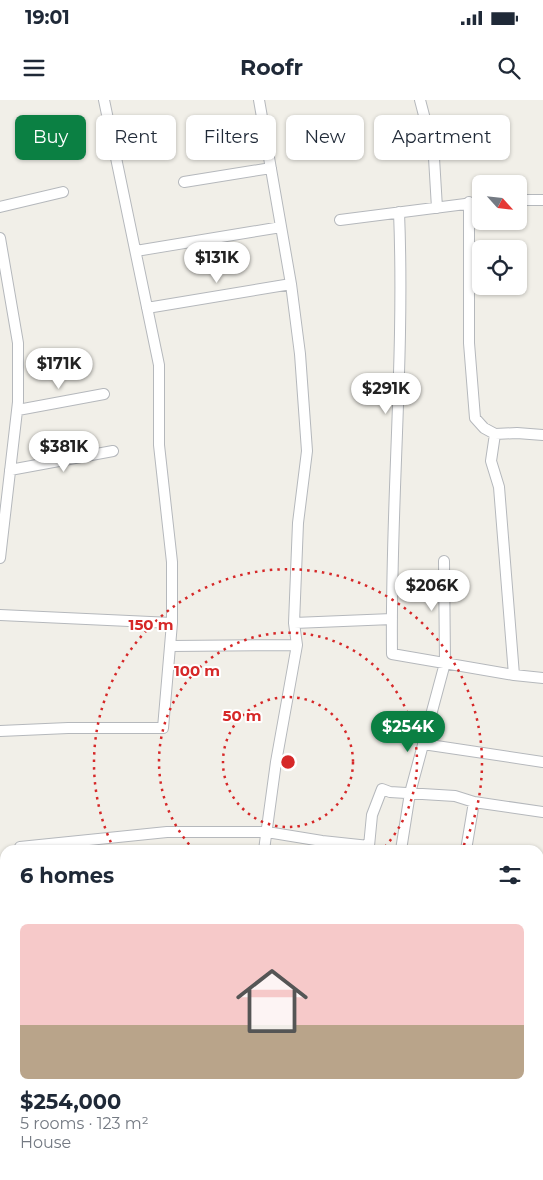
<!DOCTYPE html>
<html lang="en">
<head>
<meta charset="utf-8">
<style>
  :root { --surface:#fff; --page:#f6f6f7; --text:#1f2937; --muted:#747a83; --line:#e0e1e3; --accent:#0b8043 }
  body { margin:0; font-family:Montserrat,sans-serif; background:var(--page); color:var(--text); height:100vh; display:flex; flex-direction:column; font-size:19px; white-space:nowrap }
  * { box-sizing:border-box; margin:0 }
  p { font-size:16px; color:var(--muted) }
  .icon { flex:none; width:28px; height:28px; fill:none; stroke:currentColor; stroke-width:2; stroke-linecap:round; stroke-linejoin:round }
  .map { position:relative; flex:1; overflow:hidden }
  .drawer { position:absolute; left:0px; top:745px; width:544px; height:335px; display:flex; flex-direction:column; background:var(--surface); border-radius:15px 15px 0 0; box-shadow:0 1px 4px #0004 }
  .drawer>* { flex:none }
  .guide { position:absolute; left:15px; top:15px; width:514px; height:45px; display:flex; gap:10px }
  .needle { width:32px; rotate:117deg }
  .buttons { position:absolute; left:472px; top:75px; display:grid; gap:10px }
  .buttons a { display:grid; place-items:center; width:55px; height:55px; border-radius:8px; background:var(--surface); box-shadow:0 1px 4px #0004; font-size:25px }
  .price { position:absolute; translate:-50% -42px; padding:0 11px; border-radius:18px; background:#fff; color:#222; font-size:16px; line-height:32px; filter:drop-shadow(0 1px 2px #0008) }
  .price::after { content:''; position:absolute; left:50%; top:30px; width:15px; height:11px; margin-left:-8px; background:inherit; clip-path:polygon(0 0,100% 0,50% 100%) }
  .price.on { background:var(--accent); color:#fff }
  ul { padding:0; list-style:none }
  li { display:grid; align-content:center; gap:10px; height:265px; padding:0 20px }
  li+li { border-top:1px solid var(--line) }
  li span { display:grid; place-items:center; height:155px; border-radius:8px; color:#555 }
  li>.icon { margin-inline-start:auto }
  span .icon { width:90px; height:90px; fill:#fffc; stroke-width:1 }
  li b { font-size:21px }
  h2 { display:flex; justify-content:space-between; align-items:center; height:60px; padding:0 20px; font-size:21px }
  .pill { padding:0 18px; border-radius:8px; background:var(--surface); box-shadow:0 1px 4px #0004; font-size:18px; line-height:45px }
  .pill.on { background:var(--accent); color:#fff }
  .status { display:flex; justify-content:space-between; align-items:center; height:35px; padding:0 25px; background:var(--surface); direction:ltr }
  .status svg { height:14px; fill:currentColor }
  header { display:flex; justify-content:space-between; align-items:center; height:65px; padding:0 20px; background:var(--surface); font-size:22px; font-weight:700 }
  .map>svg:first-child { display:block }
</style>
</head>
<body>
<div class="status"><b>19:01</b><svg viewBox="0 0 49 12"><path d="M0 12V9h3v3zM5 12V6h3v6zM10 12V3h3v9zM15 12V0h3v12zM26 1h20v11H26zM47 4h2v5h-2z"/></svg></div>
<header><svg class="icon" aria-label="menu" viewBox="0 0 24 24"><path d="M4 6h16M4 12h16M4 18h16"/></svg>Roofr<svg class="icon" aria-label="search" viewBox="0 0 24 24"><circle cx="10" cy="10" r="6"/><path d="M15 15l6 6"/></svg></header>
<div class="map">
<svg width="543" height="1080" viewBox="0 0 543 1080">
  <rect width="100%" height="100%" fill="#f1efe8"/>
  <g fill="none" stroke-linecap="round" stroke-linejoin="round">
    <!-- minor casing -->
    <g stroke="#b5b8bc" stroke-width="12">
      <path id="minor" d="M259,0L291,184L300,254L307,351L298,423L294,523L297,545L276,662L264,750
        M420,0L426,23L433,41L437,108
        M184,82L271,68
        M519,100H543
        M469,102V243L475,318L484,328L495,334L517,333L543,335
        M0,107L63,92
        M399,112C405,260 390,407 392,554L514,575L543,578
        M340,120L481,102
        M0,138L18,243V302L0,458
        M136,151L281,127
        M147,208L291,184
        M18,310L104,294
        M495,334L491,361L499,387L514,575
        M10,370L113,351
        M0,515L172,523
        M294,523L392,519
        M171,546L297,545
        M0,631L68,628H163L172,523V462L159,345V265L104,0
        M423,644L543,662
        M20,747L167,732H267L322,741L369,746
        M371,750L369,746L372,715L382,689L390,692L455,696L474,702L543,712
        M401,750L410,693L445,563L444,461
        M466,750L474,702
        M0,777L5,809
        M539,812L543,813
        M539,919L543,922
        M539,1043L543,1042
        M364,1075L365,1080
        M449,1075L450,1080
        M536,1075L538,1080
        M320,1080L351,1075"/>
    </g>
    <!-- major casing -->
    <g stroke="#f2c960" stroke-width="15">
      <path id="major" d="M539,970L543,969
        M539,982L543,981
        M0,1069L5,1068
        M15,1080L43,1075"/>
    </g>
    <!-- minor -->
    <use href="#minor" stroke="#fff" stroke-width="10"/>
    <!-- major -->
    <use href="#major" stroke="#fff2af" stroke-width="12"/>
  </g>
  <!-- distance rings -->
  <g fill="none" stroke="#d62828" stroke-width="2.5" stroke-dasharray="2.5 5">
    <circle cx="288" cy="662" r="65"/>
    <path d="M194 750A129 129 0 1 1 382 750"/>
    <path d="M114 749A194 194 0 1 1 462 749"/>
  </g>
  <circle cx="288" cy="662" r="8" fill="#d62828" stroke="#fff" stroke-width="2.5"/>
  <g font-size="15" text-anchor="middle" font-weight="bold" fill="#d62828" stroke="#fff" stroke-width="4" stroke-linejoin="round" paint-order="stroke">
    <text x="151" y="530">150 m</text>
    <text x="197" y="576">100 m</text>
    <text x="242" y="621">50 m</text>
  </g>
</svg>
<div class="buttons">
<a><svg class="needle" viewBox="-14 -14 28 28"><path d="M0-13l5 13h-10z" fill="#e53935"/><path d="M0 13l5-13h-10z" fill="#747a83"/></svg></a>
<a><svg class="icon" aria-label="locate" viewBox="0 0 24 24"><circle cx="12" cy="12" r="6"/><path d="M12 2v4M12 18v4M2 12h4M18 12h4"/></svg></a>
</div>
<b class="price" style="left:217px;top:184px">$131K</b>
<b class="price" style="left:59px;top:290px">$171K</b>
<b class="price" style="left:386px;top:315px">$291K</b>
<b class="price" style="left:64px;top:373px">$381K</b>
<b class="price" style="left:432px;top:512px">$206K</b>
<b class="price on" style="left:408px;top:653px">$254K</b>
<div class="guide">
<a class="pill on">Buy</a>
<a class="pill">Rent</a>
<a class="pill">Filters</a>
<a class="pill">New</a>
<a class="pill">Apartment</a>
</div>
<section class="drawer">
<h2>6 homes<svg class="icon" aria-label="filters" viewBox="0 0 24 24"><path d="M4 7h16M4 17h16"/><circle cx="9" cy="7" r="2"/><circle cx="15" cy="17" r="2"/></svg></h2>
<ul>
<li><span style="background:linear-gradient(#f6c9c9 65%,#b9a48a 0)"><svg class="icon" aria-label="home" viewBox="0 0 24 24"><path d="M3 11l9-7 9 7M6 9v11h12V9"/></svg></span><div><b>$254,000</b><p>5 rooms · 123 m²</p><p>House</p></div></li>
</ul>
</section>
</div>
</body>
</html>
